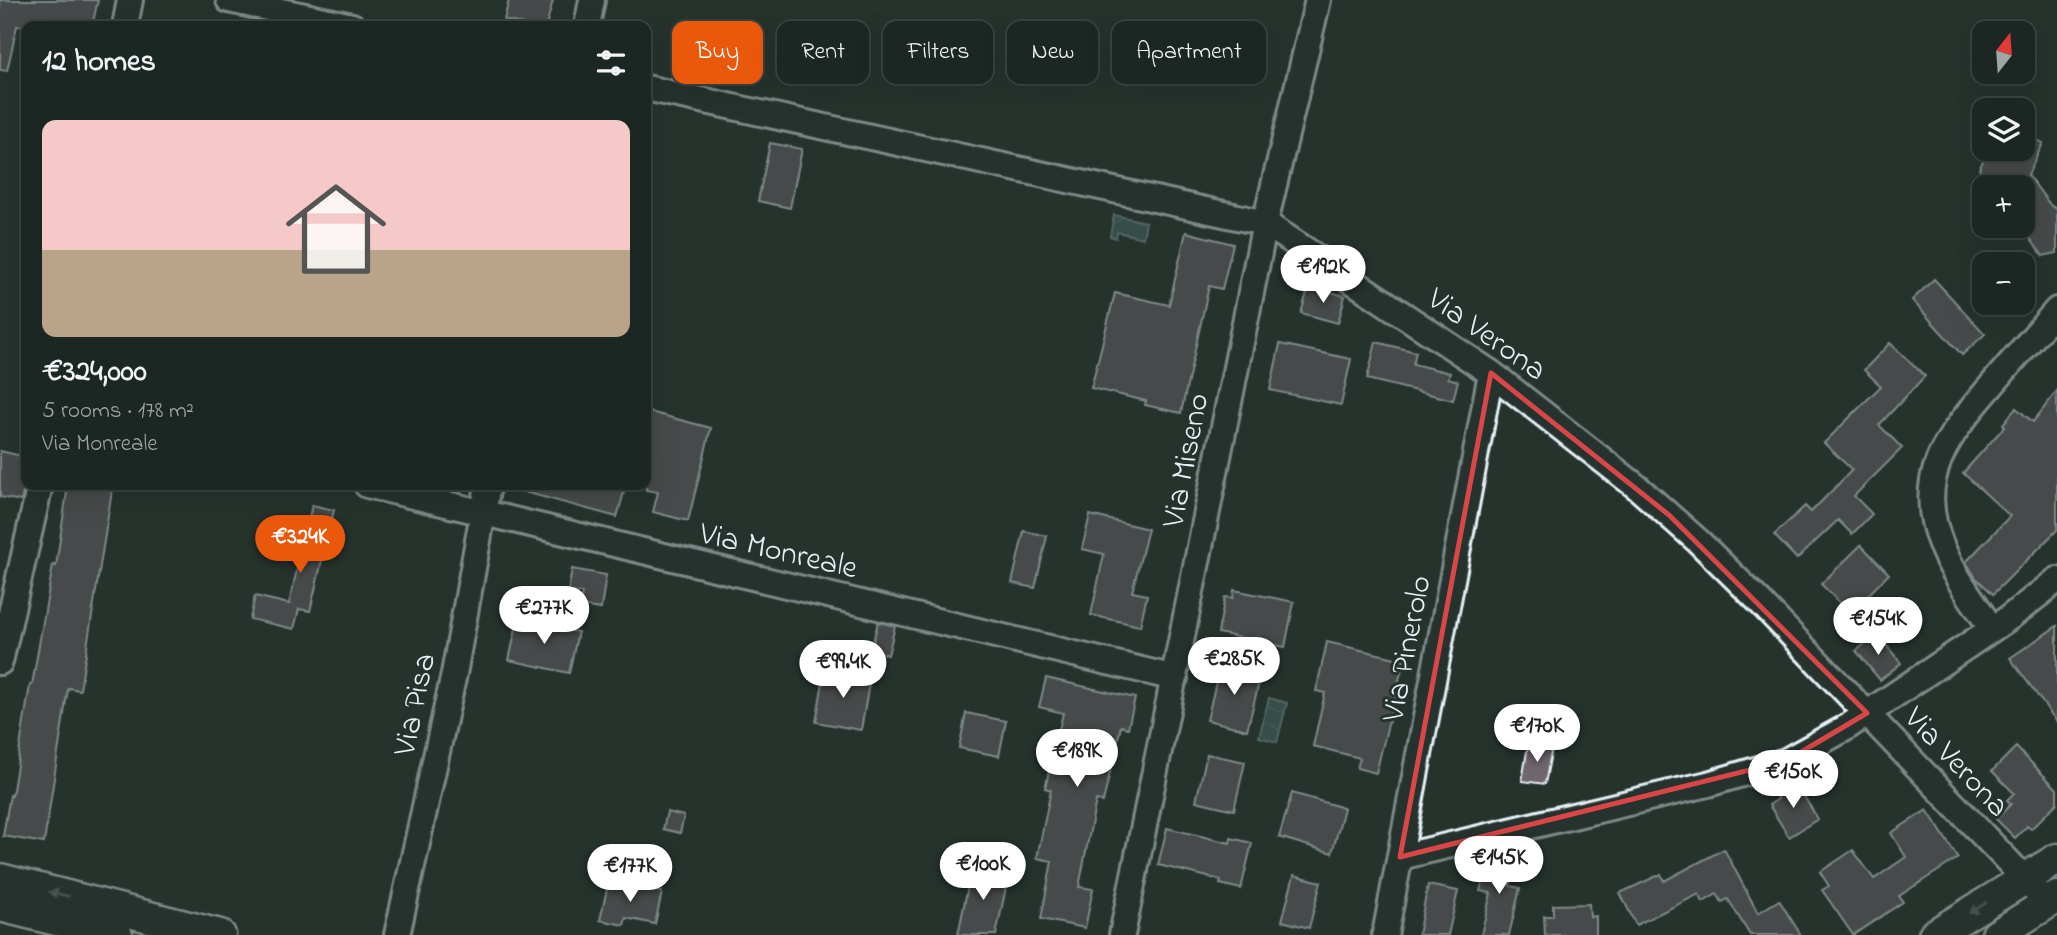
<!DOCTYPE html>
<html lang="en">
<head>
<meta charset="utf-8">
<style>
  :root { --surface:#1c2622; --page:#252e2a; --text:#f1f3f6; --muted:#a0a5a5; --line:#3a4340; --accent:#ea580c }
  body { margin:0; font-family:"Indie Flower",sans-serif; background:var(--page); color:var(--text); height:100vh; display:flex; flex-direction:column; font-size:26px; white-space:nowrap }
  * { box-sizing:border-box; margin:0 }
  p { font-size:23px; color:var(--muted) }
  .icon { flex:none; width:38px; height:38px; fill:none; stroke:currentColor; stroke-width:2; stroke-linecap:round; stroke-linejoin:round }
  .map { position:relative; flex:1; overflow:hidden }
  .side { position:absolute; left:21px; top:21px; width:630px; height:469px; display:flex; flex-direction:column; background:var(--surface); border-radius:14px; box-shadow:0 7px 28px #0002,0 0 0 2px var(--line) }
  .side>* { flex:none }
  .guide { position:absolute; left:672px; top:21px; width:665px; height:63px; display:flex; gap:14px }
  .needle { width:46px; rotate:17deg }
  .tools { position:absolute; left:1972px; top:21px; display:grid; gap:14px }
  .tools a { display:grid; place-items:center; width:63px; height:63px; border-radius:14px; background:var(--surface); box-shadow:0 7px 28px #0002,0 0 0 2px var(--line); font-size:35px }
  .price { position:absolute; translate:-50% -60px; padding:0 16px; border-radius:24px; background:#fff; color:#222; font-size:23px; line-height:46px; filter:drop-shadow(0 2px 4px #0008) }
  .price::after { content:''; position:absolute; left:50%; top:42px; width:21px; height:16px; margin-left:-10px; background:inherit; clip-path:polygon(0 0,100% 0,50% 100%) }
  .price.current { background:var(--accent); color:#fff }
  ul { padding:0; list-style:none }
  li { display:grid; align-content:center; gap:14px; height:371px; padding:0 21px }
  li+li { border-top:2px solid var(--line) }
  li span { display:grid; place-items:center; height:217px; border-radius:14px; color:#555 }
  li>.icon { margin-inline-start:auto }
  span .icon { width:126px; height:126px; fill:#fffc; stroke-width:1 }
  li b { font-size:30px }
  h2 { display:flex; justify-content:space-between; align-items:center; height:84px; padding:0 21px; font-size:30px }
  .pill { padding:0 24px; border-radius:14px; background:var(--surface); box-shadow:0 7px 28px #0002,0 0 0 2px var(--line); font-size:24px; line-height:63px }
  .pill.current { background:var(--accent); color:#fff }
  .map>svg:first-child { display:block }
</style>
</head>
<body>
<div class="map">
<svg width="2057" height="935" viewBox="0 0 2057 935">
  <defs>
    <pattern id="water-waves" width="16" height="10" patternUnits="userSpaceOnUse" patternTransform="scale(1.75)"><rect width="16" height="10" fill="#496e6d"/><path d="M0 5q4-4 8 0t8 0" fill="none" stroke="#638383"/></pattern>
  </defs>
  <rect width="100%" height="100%" fill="#26332d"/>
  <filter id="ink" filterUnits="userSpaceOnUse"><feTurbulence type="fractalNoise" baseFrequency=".0143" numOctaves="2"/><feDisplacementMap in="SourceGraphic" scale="14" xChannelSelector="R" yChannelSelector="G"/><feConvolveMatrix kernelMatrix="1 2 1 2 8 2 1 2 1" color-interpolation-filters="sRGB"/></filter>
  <g filter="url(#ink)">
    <!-- water -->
    <path fill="url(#water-waves)" stroke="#89a2a5" stroke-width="2" d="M1114,215L1146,222L1143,238L1117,232L1116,238L1110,236Z
      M1269,698L1287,703L1277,742L1259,737Z"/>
    <!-- building -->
    <path fill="#6f666d" stroke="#e8f1f8" stroke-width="2" d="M0,0H98L92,26H17L7,71L0,70Z
      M509,0H553L546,26H530L504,20Z
      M2023,134L2043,143L2028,175L2051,206L2057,209V253L2043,256L2023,229V187H1992L1979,169L1989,149H2023Z
      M770,143L802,149L790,208L758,201Z
      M1186,232L1233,244L1222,289L1209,286L1181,413L1145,405L1146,401L1091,388L1115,293L1169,305Z
      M1934,279L1985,334L1962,355L1912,300Z
      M1309,286L1345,296L1338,323L1301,313Z
      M1376,342L1416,352L1413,364L1450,373L1448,378L1458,381L1453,400L1367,379Z
      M1890,343L1925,376L1879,425L1902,448L1854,496L1872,514L1852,534L1838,520L1797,559L1774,535L1805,506L1811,512L1852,470L1824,443L1881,386L1864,370Z
      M1280,344L1351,359L1341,405L1270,390Z
      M2057,391V530L1993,594L1976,578L1966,562L2010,516L1963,473L2005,426L2003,424L2016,408L2033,422Z
      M646,411L711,428L688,521L653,512L658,492L646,490Z
      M0,451L26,457V480L21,501L0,497Z
      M68,485H113L80,690L68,688L44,843L3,836L10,795L12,796L30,685H32L53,565L56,566Z
      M518,485H626L617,517L517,490Z
      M312,505L334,510L310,611L299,609L294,629L250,619L255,596L289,604Z
      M1090,515L1148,529L1132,592L1147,595L1140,626L1091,615L1104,554L1082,549Z
      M1024,531L1047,536L1035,588L1012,583Z
      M1861,545L1889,574L1850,613L1821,584Z
      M572,569L606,575L601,609L580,606L582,593L568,592Z
      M1234,590L1294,602L1285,647L1218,633L1225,597L1233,598Z
      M518,619L578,632L569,673L509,660Z
      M878,622L895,626L888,655L871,650Z
      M2057,626V722L2010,658Z
      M1877,634L1901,663L1880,680L1856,651Z
      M1327,642L1404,660L1376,773L1357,768L1360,758L1313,746L1325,693L1316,691Z
      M1220,665L1261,675L1247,730L1207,720Z
      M825,670L870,678L861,730L816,722Z
      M1046,678L1135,698L1128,728L1121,726L1103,802L1096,800L1079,887L1093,889L1085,928L1041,919L1052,861L1037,858L1051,790L1045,788L1063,713L1039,707Z
      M966,713L1006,721L999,756L959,748Z
      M1528,745L1552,748L1545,784L1522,781Z
      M2016,747L2057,789V803L2031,829L2027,826L2015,838L1996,819L2011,804L2007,800L2014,793L1992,771Z
      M1207,754L1245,762L1234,810L1196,801Z
      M1795,782L1818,819L1789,837L1769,805L1778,799L1775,794Z
      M1292,793L1344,808L1332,853L1279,837Z
      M1927,810L1958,858L1899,896L1903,902L1853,935L1822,890L1829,886L1820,872L1853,850L1874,879L1906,857L1891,833Z
      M667,812L684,816L680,833L663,829Z
      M1167,828L1230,843L1231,838L1252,843L1241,889L1220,884L1221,880L1158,865Z
      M1724,849L1758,913L1779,900L1801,935H1750L1728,899L1722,902L1717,894L1703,902L1699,894L1636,925L1620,893L1661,874L1664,881Z
      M1489,855L1516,861L1510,886L1520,888L1509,935H1481L1491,893L1480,891Z
      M972,866L1009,873L996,935H958Z
      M1294,875L1321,882L1309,928L1282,921Z
      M609,880L662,892L655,924L626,918L624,925L600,920Z
      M1428,885L1458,891L1448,935H1418Z
      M1589,904L1590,917L1596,916V935H1545L1544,916H1553V905Z"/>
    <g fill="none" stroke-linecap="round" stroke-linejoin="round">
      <!-- minor casing -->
      <g stroke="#e8f1f8" stroke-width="30">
        <path id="minor" d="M229,0L352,26
          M125,26L130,0
          M587,26L592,0
          M646,88L1265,223L1491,373L1637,487L1698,541L1760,602L2048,903
          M367,485L1175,678
          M1992,629C1975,603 1954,576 1942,547C1913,477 1947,437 1991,386C2013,360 2035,335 2057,310
          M0,662L40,485
          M1400,857L1708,784L1786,761L1844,729L2010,617L2057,580
          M397,935L454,674L488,485
          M1122,935L1265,223L1318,0
          M1385,935L1491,373"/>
      </g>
      <!-- tertiary casing -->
      <g stroke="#e8f1f8" stroke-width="35">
        <path id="tertiary" d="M0,879L220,935
          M0,906L117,935
          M1934,935L2057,859
          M1997,935L2057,897"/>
      </g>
      <!-- minor -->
      <use href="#minor" stroke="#26332d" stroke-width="24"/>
      <!-- tertiary -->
      <use href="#tertiary" stroke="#26332d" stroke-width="30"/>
    </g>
    <!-- one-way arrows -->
    <defs><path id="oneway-solid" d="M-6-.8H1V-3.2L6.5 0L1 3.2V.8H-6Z" transform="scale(1.75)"/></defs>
    <g fill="#6a7674">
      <use href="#oneway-solid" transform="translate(59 894) rotate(-166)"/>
      <use href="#oneway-solid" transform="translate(1978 908) rotate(148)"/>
    </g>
  </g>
  <!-- marked area -->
  <path d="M0 0H2057V935H0ZM1491,373L1669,515L1867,713L1786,761L1400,857Z" fill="#26332d" fill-opacity=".55" fill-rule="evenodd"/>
  <path fill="none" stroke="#d94647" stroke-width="5" stroke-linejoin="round" d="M1491,373L1669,515L1867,713L1786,761L1400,857Z"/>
  <g text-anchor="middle" stroke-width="6" stroke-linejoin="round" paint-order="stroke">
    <!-- street labels -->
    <g font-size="32" fill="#e8f1f8" stroke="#26332d">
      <text transform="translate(1488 333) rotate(35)" y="11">Via Verona</text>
      <text transform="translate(1184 460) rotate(-79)" y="11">Via Miseno</text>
      <text transform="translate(779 549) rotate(13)" y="11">Via Monreale</text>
      <text transform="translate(1405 648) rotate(-79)" y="11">Via Pinerolo</text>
      <text transform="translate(413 704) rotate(-78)" y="11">Via Pisa</text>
      <text transform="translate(1958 761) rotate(47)" y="11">Via Verona</text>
    </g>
  </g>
</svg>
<div class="tools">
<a><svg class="needle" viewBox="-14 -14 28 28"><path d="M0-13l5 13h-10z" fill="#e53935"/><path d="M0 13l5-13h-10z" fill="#a0a5a5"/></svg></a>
<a><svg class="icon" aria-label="layers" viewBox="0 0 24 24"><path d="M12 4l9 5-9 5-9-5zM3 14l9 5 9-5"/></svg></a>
<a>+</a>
<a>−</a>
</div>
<b class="price" style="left:1323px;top:305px">€192K</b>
<b class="price current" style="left:300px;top:575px">€324K</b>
<b class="price" style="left:544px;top:646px">€277K</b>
<b class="price" style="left:1878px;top:657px">€154K</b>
<b class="price" style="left:1234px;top:697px">€285K</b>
<b class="price" style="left:843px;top:700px">€99.4K</b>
<b class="price" style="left:1537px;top:764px">€170K</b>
<b class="price" style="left:1077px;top:789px">€189K</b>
<b class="price" style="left:1793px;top:810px">€150K</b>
<b class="price" style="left:1499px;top:896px">€145K</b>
<b class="price" style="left:983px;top:902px">€100K</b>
<b class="price" style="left:630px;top:904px">€177K</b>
<div class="guide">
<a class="pill current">Buy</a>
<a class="pill">Rent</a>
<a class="pill">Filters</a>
<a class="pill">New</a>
<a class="pill">Apartment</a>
</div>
<section class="side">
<h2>12 homes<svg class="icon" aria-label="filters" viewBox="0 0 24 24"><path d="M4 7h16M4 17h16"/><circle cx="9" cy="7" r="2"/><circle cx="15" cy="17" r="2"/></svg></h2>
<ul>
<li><span style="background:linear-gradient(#f6c9c9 60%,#b9a48a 0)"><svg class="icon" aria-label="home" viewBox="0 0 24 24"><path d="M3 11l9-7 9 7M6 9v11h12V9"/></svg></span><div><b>€324,000</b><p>5 rooms · 178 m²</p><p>Via Monreale</p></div></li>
</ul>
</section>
</div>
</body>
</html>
